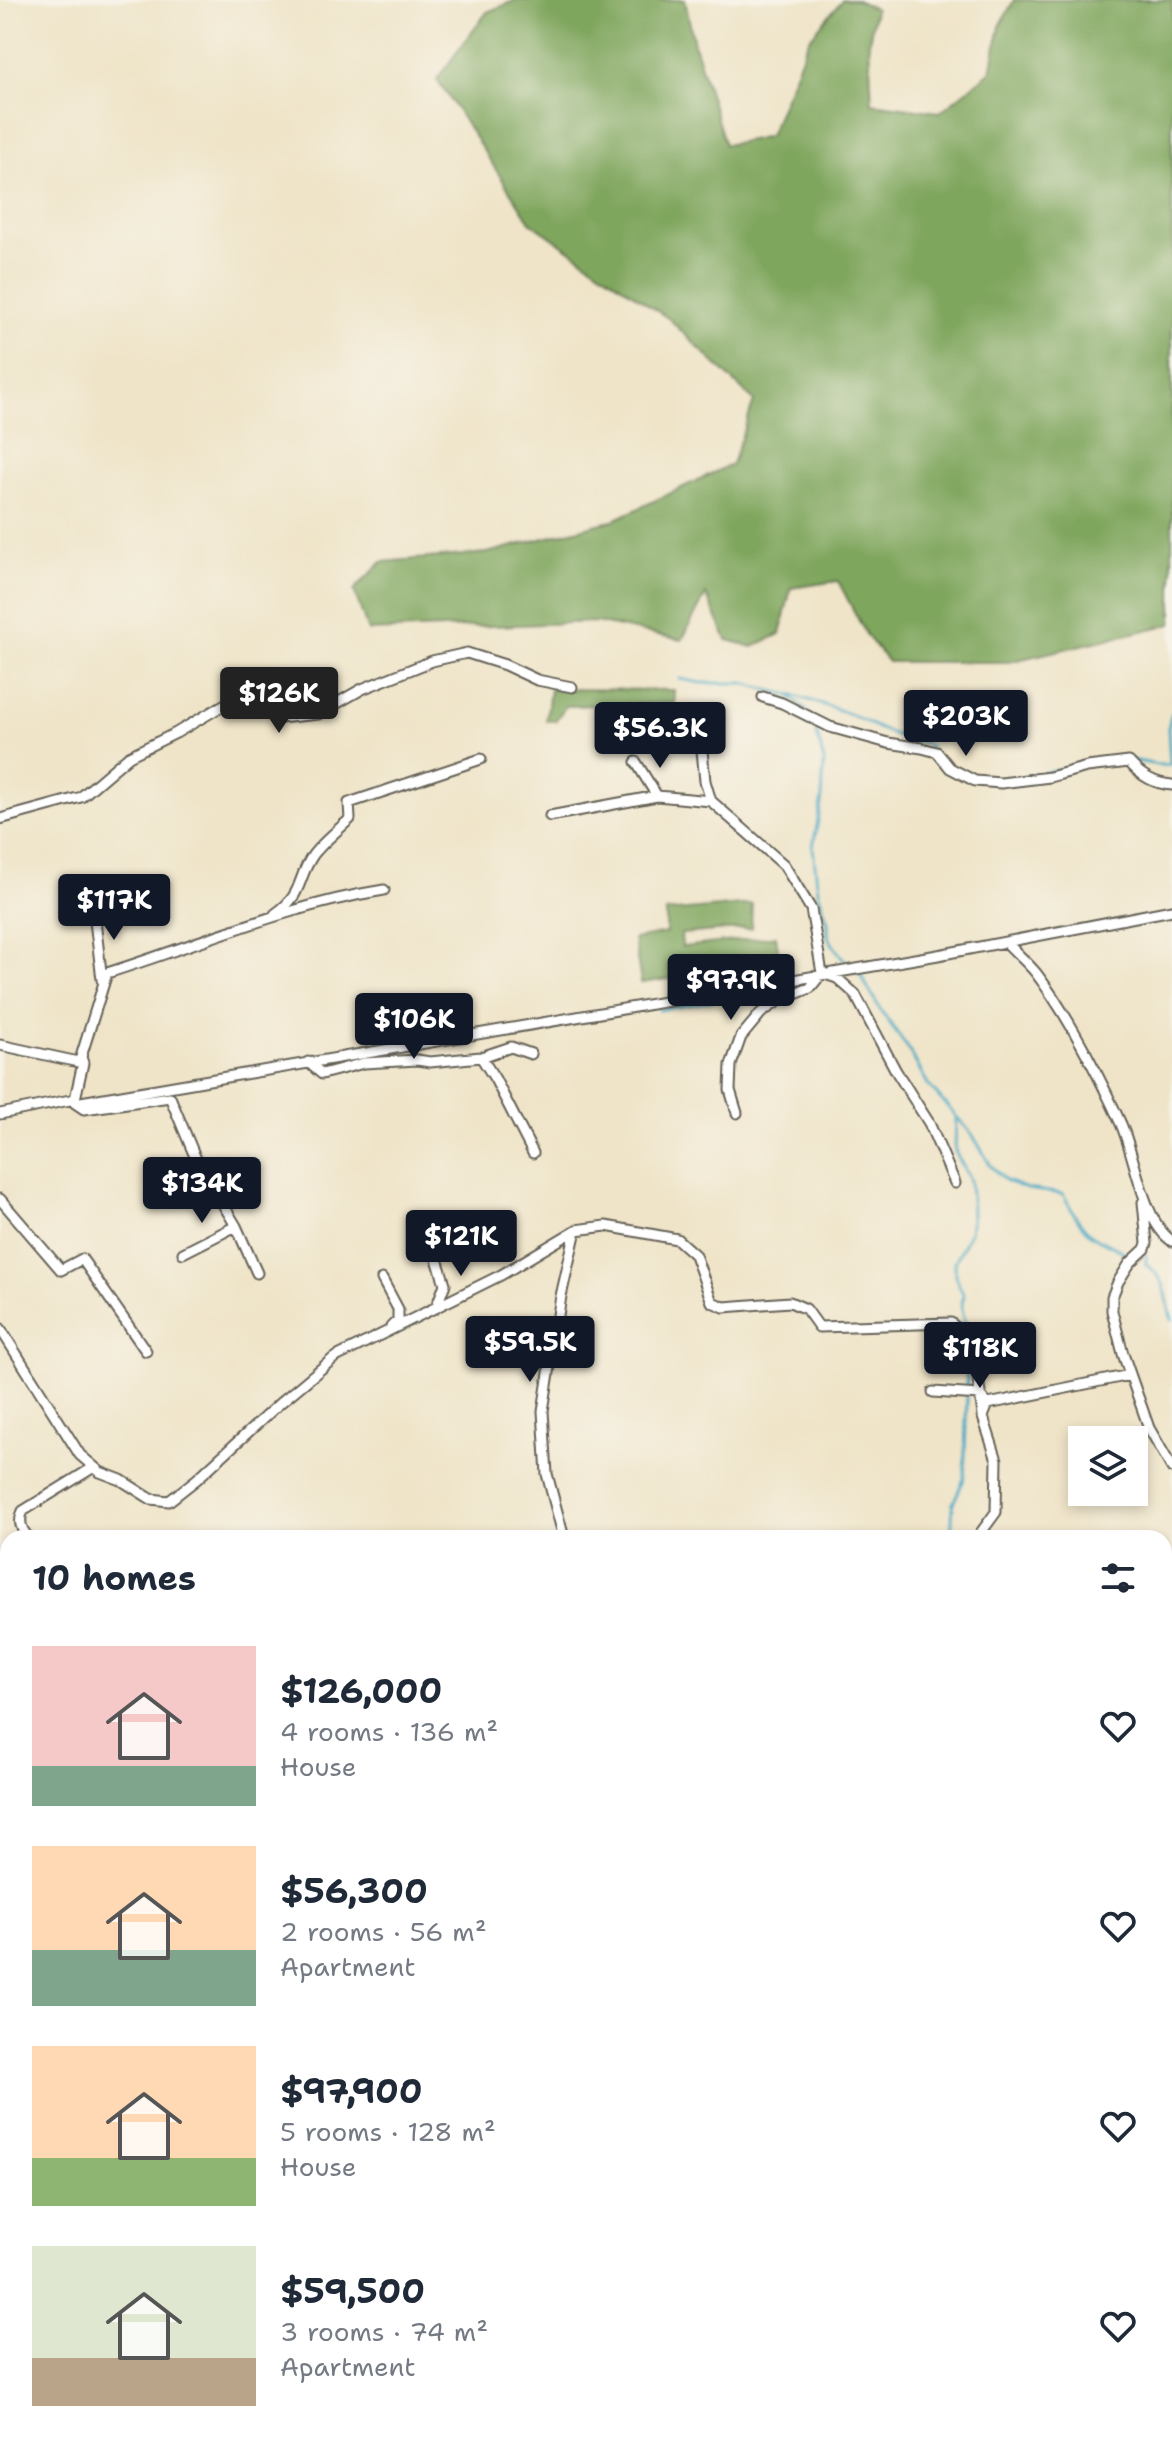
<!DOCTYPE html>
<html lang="en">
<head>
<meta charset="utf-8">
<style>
  :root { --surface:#fff; --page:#f6f6f7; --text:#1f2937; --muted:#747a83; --accent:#111827 }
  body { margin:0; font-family:"Shantell Sans",sans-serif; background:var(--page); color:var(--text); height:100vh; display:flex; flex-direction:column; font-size:30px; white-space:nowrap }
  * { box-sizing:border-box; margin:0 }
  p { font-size:26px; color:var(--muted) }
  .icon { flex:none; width:44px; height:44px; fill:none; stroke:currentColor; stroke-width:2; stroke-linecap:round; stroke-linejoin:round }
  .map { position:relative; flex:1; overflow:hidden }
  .details { position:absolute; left:0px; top:1530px; width:1172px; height:914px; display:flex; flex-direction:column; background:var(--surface); border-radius:24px 24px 0 0; box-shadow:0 4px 12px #0003 }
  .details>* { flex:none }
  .tools { position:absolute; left:1068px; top:1426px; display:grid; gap:16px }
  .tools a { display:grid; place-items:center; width:80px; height:80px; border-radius:0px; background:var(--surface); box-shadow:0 4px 12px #0003; font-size:40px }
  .price { position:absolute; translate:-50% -68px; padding:0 18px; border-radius:8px; background:var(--accent); color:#fff; font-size:26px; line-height:52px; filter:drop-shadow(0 2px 4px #0008) }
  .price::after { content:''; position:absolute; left:50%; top:48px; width:24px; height:18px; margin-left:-12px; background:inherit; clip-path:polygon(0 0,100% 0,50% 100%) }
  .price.current { background:#222; color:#fff }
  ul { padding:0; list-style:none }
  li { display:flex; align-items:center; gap:24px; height:200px; padding:0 32px }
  li span { display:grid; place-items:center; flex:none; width:224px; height:160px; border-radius:0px; color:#555 }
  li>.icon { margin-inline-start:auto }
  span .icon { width:96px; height:96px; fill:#fffc; stroke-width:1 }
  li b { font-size:34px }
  h2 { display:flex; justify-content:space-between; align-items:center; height:96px; padding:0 32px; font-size:34px }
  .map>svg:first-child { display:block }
</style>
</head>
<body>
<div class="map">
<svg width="1172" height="2443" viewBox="0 0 1172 2443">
  <rect width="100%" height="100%" fill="#f7f3e8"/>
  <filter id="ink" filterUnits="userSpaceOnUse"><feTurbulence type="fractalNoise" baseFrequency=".0125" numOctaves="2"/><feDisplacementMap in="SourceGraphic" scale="16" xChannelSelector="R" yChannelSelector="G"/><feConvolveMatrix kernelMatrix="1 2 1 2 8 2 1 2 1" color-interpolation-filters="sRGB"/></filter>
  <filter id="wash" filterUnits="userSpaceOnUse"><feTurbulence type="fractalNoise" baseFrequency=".006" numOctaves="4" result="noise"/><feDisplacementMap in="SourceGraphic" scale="32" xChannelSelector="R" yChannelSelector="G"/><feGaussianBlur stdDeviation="1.8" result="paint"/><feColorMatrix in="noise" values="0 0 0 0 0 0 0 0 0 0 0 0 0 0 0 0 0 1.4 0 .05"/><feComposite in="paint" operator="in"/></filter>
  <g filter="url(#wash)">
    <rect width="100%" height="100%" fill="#efe4c8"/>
    <!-- forest -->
    <path fill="#7fa65d" stroke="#4e613c" stroke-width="2" d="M516,0H685L694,44L725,145L769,136L809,39L842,0H857L875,9L869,43L872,103L940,112L991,71L1000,26L1014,0H1172V624L1009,662H888L867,636L838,581L791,588L780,634L753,647L727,640L706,594L682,640L596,622L368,631L354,590L382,562L487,553L614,520L732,464L754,401L669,319L530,222L437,79L487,12Z
      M550,689L674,690L675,703L566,706L555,721H546Z
      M752,904L751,928L681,934L682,947L776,936L780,963L641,983L634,939L666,933V912Z
      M732,2436H1099L1098,2443H737Z"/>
    <!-- water -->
    <path fill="#43a8c3" stroke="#306270" stroke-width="2" d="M1164,2363L1172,2378V2443H1169L1164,2434Z"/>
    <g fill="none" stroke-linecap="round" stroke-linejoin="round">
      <!-- stream -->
      <path stroke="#43a8c3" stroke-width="3" d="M680,679L701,683H744L772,691
        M772,691C800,696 829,706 856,717C867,722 878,729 890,733C903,738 920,739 931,747
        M790,696L808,712
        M814,723L824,761L822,798L813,847L818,891L828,922V937L842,958L849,963
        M1131,760L1158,765H1170L1168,728L1172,713
        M1033,775L1064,769
        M856,973L859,972L881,1011L907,1047L929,1086L972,1134L991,1166L1006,1181L1027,1189L1063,1194C1071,1208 1080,1227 1093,1236C1106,1244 1121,1249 1133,1258
        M659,1010L810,983
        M956,1118L955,1151L970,1180L972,1213L970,1232L955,1262V1276L964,1296C957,1311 970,1322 965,1337L967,1391
        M1146,1254V1265C1169,1280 1165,1299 1172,1320
        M951,1538L953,1503L964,1479L967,1397"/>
    </g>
  </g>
  <g filter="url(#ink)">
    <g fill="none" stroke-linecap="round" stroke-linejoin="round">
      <!-- minor casing -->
      <g stroke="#666258" stroke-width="13">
        <path id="minor" d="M763,697L782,703L830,727L888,743L922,748L937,752L950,768L975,781L1001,783L1050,777L1087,767L1129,762C1140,775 1155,784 1172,785
          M700,730L705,781L711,801L784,865L811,909L822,973L810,988L778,1001L761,1013L741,1037L731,1065L730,1090L737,1113
          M636,762L657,796
          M550,816L657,796L711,801
          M0,819L81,797L129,756L176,733L227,703L259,708L280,718L318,714L362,689L432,661L467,653L505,665L537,680L572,687
          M93,904L102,980
          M275,914C304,894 296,880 313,855C323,842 338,830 350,819L349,803L481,759
          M1006,942C1015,952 1027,962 1036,973C1068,1015 1099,1076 1121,1124C1135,1155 1143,1222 1172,1241
          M825,974L837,978L855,994L896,1071L929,1123L955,1183
          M0,1045L83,1063
          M481,1057L495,1079L533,1153
          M308,1062L322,1074L364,1063L417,1060L430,1062L481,1057L511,1047L531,1054
          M75,1099L83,1063L81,1057L107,973C199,944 288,905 384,890
          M75,1103L84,1109L170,1097L196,1159L236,1226L257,1273
          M0,1114L75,1099V1103L938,955L1172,910
          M0,1199L61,1270L82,1259L146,1351
          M1143,1202L1147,1243L1145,1249L1130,1263L1118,1282L1112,1297V1311L1123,1354L1149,1428L1172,1468
          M183,1253L236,1226
          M382,1279L398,1309V1320L391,1327
          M436,1308L445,1284L436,1256L441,1239
          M0,1328L80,1455L100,1472L121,1480L151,1499L169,1501L197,1479L280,1403L334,1358L501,1275L576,1230L606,1226L677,1239L695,1255L712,1302L724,1307L790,1302L806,1309L819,1327L951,1323L963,1334
          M967,1338L973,1342L983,1415
          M933,1392L980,1395L984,1400
          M29,1538C21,1530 18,1521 23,1511L94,1467
          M564,1538L547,1474L543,1411L561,1296L576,1230
          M977,1538L996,1512L997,1460L983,1417L988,1404L1130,1375
          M0,1776L2,1792L0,1810"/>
      </g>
      <!-- minor -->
      <use href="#minor" stroke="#fff" stroke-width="9"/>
    </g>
  </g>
</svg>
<div class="tools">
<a><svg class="icon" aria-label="layers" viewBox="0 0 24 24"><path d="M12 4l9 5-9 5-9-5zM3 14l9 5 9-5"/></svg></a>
</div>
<b class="price current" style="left:279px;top:735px">$126K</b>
<b class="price" style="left:966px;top:758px">$203K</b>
<b class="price" style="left:660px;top:770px">$56.3K</b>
<b class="price" style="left:114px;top:942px">$117K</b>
<b class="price" style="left:731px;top:1022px">$97.9K</b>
<b class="price" style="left:414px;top:1061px">$106K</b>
<b class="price" style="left:202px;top:1225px">$134K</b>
<b class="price" style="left:461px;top:1278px">$121K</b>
<b class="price" style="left:530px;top:1384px">$59.5K</b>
<b class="price" style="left:980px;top:1390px">$118K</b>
<section class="details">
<h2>10 homes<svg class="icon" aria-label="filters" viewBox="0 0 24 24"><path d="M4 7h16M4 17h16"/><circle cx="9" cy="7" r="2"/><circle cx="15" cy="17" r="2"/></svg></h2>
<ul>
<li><span style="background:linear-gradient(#f6c9c9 75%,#7fa58c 0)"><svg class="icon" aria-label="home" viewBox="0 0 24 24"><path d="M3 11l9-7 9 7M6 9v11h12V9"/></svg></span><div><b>$126,000</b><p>4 rooms · 136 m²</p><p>House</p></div><svg class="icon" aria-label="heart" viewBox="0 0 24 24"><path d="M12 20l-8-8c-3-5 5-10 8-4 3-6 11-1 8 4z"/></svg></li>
<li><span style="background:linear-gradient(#ffd9b3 65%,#7fa58c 0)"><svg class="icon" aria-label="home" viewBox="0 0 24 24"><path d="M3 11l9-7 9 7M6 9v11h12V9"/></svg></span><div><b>$56,300</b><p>2 rooms · 56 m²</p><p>Apartment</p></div><svg class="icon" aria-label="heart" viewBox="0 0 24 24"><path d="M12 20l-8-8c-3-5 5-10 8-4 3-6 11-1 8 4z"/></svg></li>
<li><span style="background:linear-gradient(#ffd9b3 70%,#8fb573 0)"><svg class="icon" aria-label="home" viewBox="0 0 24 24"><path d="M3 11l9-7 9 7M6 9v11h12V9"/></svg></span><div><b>$97,900</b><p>5 rooms · 128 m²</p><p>House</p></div><svg class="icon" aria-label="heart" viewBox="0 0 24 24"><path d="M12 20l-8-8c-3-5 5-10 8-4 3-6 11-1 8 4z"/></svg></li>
<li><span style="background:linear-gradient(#dfe7d0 70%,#b9a48a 0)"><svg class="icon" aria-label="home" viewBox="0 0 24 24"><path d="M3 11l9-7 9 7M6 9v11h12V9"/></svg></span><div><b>$59,500</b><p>3 rooms · 74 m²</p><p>Apartment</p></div><svg class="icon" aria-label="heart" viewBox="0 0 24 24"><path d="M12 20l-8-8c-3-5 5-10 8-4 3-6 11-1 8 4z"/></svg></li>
</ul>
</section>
</div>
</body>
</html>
